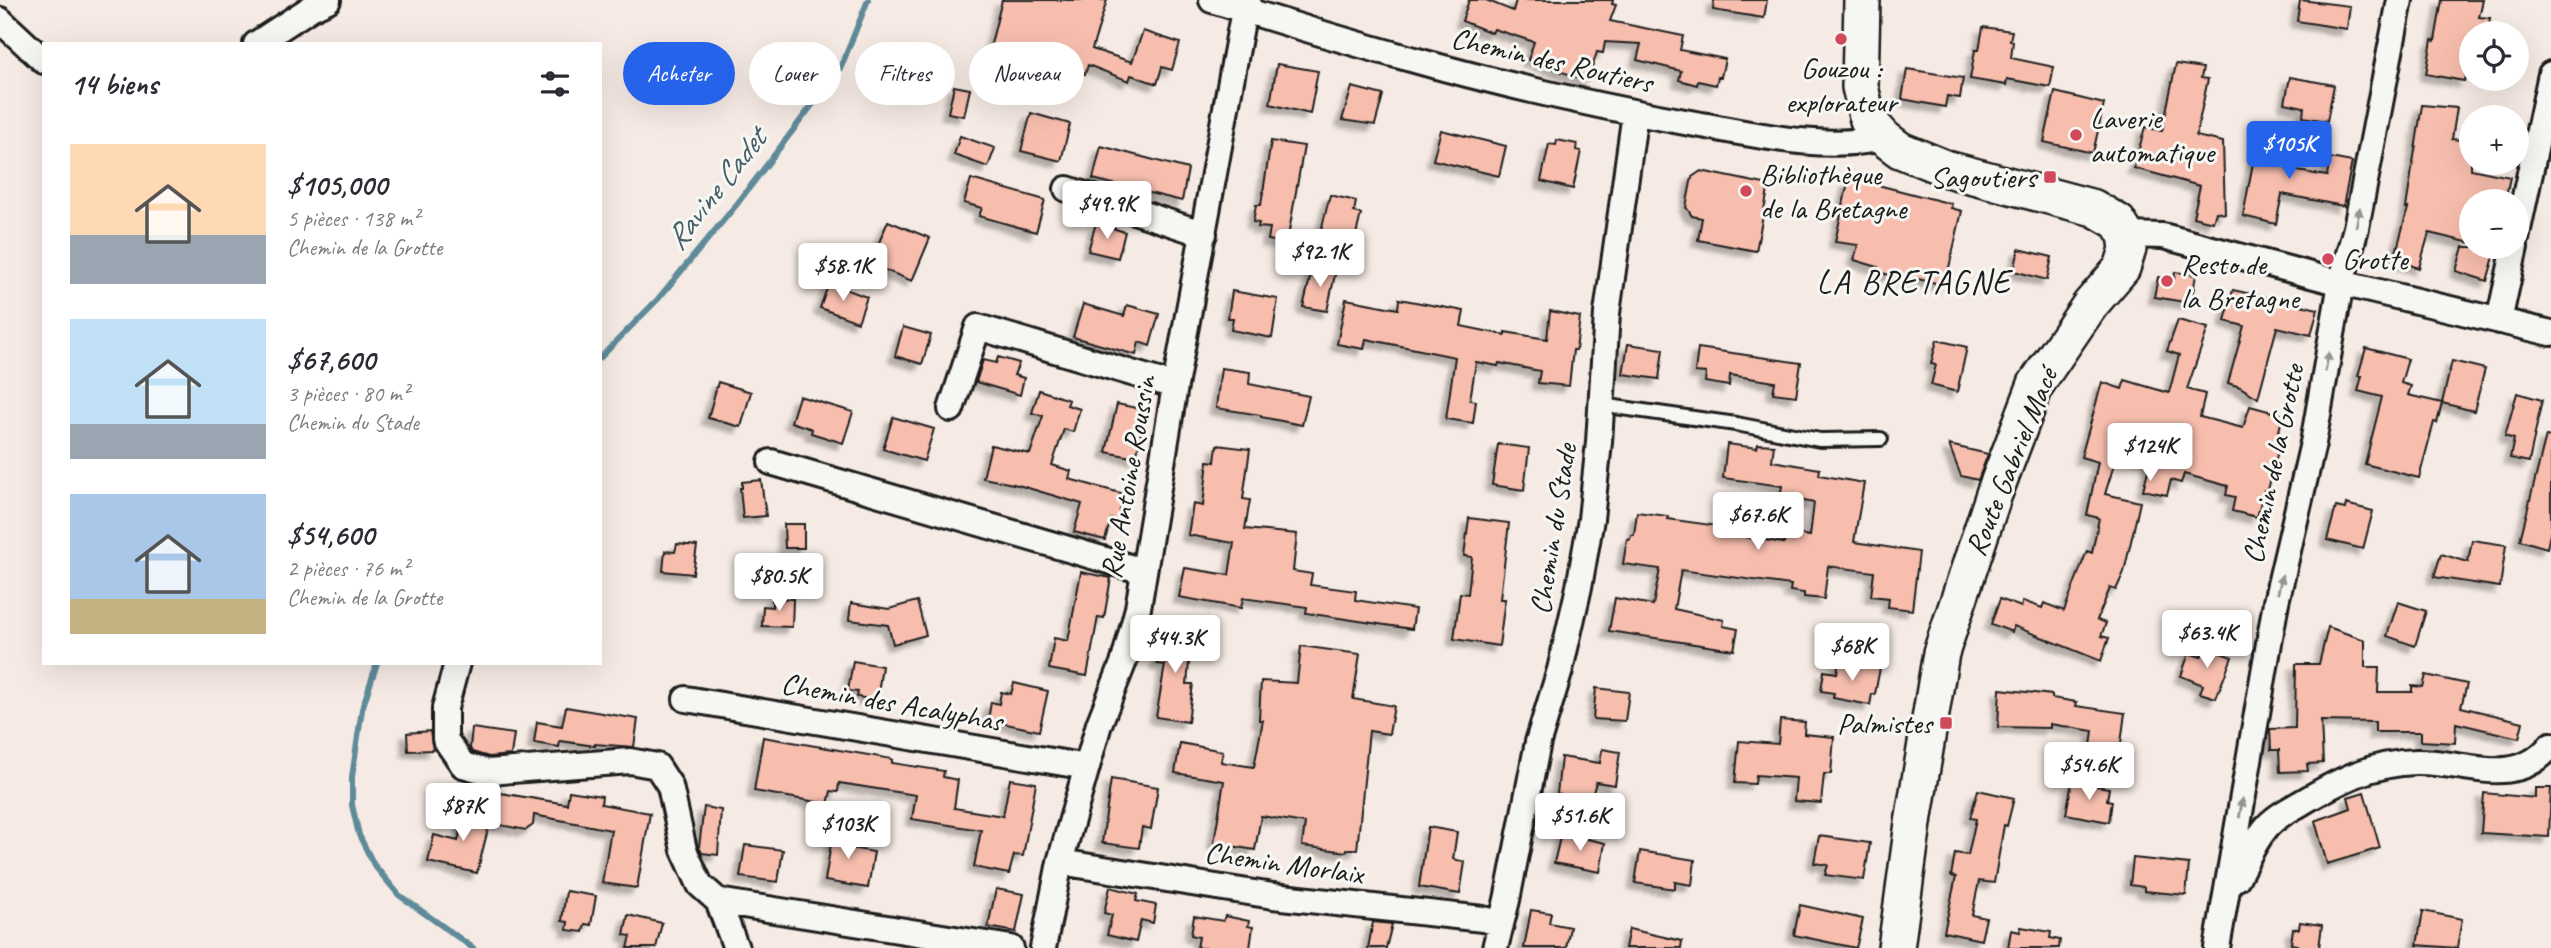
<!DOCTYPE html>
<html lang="fr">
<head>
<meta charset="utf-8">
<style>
  :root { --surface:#fff; --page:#f2f2f3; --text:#2b2b33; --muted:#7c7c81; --accent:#2563eb }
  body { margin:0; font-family:Caveat,sans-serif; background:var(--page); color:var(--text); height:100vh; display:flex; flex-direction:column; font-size:26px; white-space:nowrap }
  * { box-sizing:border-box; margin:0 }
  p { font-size:23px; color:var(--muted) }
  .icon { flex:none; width:38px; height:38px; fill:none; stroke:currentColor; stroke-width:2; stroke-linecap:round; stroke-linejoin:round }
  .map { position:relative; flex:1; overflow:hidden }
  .details { position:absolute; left:42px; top:42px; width:560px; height:623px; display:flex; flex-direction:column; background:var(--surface); border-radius:0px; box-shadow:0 7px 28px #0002 }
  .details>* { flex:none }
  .banner { position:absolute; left:623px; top:42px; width:665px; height:63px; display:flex; gap:14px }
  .buttons { position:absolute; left:2459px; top:21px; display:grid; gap:14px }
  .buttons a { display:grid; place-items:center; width:70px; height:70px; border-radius:50%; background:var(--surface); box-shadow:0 7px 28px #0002; font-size:35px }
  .price { position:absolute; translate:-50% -60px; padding:0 16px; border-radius:7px; background:#fff; color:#222; font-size:23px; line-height:46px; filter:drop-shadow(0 2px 4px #0008) }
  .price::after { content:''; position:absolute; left:50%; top:42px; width:21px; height:16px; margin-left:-10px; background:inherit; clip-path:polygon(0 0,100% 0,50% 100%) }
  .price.current { background:var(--accent); color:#fff }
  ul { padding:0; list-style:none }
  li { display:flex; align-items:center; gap:21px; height:175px; padding:0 28px }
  li span { display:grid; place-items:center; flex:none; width:196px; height:140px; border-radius:0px; color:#555 }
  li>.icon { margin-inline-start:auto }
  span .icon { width:84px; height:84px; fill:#fffc; stroke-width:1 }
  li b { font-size:30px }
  h2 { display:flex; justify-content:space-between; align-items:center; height:84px; padding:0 28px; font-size:30px }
  .chip { padding:0 24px; border-radius:32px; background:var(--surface); box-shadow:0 7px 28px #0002; font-size:24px; line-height:63px }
  .chip.current { background:var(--accent); color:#fff }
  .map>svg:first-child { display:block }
</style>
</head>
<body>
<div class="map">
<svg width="2551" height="948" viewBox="0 0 2551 948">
  <defs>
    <filter id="shadow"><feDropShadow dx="-6" dy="6" stdDeviation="2" flood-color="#0004"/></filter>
  </defs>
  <rect width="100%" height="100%" fill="#f6ebe4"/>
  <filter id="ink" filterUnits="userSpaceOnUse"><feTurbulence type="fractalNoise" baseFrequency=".0143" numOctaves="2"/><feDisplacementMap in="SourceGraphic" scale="14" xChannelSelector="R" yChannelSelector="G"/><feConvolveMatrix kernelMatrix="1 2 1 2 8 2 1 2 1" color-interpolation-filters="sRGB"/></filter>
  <g filter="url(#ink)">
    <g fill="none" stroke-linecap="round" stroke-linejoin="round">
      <!-- stream -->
      <path stroke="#5f8a99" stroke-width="6" d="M600,358L658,299L737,204L841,67L868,0
        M377,663L362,709L352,777V805L359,835L374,865L399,895L473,948"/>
    </g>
    <!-- building -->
    <path fill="#f7beae" stroke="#1c1c1c" stroke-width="2" filter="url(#shadow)" d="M1002,0H1107L1092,49L1132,62L1143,31L1180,43L1172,70L1162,67L1157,84L1131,75L1129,81L1088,65L1085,74L990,48Z
      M1469,0H1486L1513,11L1516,0H1613L1612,4L1616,5L1610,21L1683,36L1680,50L1725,59L1721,77H1718L1716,85L1698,81L1697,85L1679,80L1681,71L1637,60L1641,44L1605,42L1603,53L1597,52L1588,81L1528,60L1534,42L1494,29L1492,33L1462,21Z
      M1714,0H1767L1764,18L1713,10Z
      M2300,0L2350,6L2347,29L2297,21Z
      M2442,0H2483L2479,17L2490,18L2488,33H2471V46L2464,81L2426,74L2432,40L2435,41Z
      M1983,27L2012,31L2010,40L2013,41L2011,58L2054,67L2050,87L2007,79L2006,85L1970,79L1975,50H1979Z
      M1277,64L1318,71L1310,114L1270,104Z
      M2176,64L2203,68L2201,78L2208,79L2196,136L2223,142L2225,214L2216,212L2213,222L2193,217L2200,186L2134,168L2145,127L2162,131Z
      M1907,69L1963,78L1960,98L1947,96L1945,107L1902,99Z
      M2290,77L2334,85L2327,121L2303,117L2304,107L2285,103Z
      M954,86L970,89L964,116L948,113Z
      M1352,87L1383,95L1375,125L1342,120Z
      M2055,92L2104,104L2093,153L2044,142Z
      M2422,105L2457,108L2452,139L2471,141V169L2510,177L2505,201H2471V243L2429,233L2419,268L2394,260L2408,208H2406Z
      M1031,113L1070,124L1061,161L1021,151Z
      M1441,130L1506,146L1499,176L1433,160Z
      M960,136L995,148L988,167L954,155Z
      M2258,136L2291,143L2286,169L2327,176L2330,158L2352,162L2343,206L2282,194L2276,224L2243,216Z
      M1557,140L1577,144L1576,150L1581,151L1573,189L1541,181L1549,144L1556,145Z
      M1271,141L1304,146L1287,243L1268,240L1270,228L1258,227L1259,223L1253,222L1256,205H1261Z
      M1101,146L1188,169L1182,201L1093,179Z
      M1701,171L1769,185L1756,251L1698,240L1702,218L1692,216L1686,207L1692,177Z
      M971,179L1045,200L1036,232L979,216L982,208L964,203Z
      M1875,181L1874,184L1952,204L1951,208L1962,211L1945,285L1913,278L1912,281L1878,272V267L1854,260L1858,245L1835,242L1848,182Z
      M1330,195L1356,201L1354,212L1361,214L1354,243L1320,235Z
      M888,221L930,238L912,281L870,264Z
      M1096,223L1125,232L1118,258L1088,251Z
      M2463,247H2485L2496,250L2487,281L2456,271Z
      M2019,249L2052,257L2047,280L2014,271Z
      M1313,266L1336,270L1327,311L1303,307Z
      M2175,272L2196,275L2191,303L2154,297L2158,277L2174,279Z
      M829,283L867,297L858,322L820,308Z
      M2233,290L2318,309L2311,335L2277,327L2258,398L2240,387L2228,383L2244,326L2225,321Z
      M1232,291L1278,299L1272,338L1231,330L1233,318H1228Z
      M1346,299L1398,309L1399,299L1464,311L1461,326L1505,335V332L1547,339L1550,311L1580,317L1576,350H1573L1569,386L1538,383L1540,371L1499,363L1498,366L1476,362L1470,400L1476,401L1473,423L1446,419L1455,357L1366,339L1364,349L1337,344Z
      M1083,304L1124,316L1127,305L1159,314L1150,346L1139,342L1136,355L1073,337Z
      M2178,320L2208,328L2187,389L2205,394L2200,417L2243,428L2250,406L2283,415L2276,443H2280L2268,490H2264L2257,517L2232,511L2235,497L2226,495L2228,486L2184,474L2181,483L2171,480L2167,495L2143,490L2151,459L2119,449L2105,494L2140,502L2124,572L2116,590L2110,588L2097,620L2106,623L2101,636L2109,638L2101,661L2014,626L2012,632L1991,624L2000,599L2021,607L2023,601L2042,608L2044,603L2064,611L2087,551L2092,553L2099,518L2087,515L2098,462L2081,457L2102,382L2122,389L2125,380L2169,393L2179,355L2167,351Z
      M903,327L931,335L922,364L895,356Z
      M1937,340L1967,347L1957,392L1931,385L1936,365L1931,364Z
      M1628,344L1663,349L1659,379L1623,374Z
      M1698,348L1801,363L1796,396L1773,393L1775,382L1730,375L1729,386L1705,382L1706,373L1695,372Z
      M2366,348L2408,359L2401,383L2411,386L2408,395L2442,403L2452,361L2485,369L2474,411L2442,403L2437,423L2434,422L2419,478L2365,464L2382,397L2358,391L2362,376H2358Z
      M998,357L1019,363L1014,375L1024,378L1020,395L976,382L983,360L996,363Z
      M1221,368L1250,372L1249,384L1309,396L1302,425L1261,417V415L1216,408Z
      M718,382L751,392L741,427L708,418Z
      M1039,390L1069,400L1067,405L1080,409L1073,432L1064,429L1052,465L1071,471L1069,479L1124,494L1117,521L1111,519L1105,540L1074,532L1082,504L1018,485L983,478L991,445L1030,454L1043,416L1032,413Z
      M2517,393L2542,400L2529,462L2510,458L2514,439L2505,436Z
      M799,396L853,412L843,443L811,433L812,429L791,422Z
      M1117,404L1146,410L1136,458L1106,452Z
      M893,417L934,429L924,461L883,449Z
      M2546,436L2551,437V530L2547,548L2520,540Z
      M1498,444L1529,448L1524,490L1492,485Z
      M1727,444L1757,448L1758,444L1774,445L1772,461L1820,469L1819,475L1864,483L1854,542L1919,552L1912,610L1888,607L1889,598L1871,596L1874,572L1828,566L1824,599L1804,597V593L1790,591L1791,585L1681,570L1674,609L1724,620L1723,626L1738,629L1734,650L1609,631L1615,598L1653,605L1660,569L1623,564L1627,539H1630L1631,535H1634L1637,512L1668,516L1667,519L1733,528L1732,535L1784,543L1785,532L1810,536L1814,503L1780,496L1782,486L1723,478Z
      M1217,445L1250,449L1243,499L1250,500L1245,529L1297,534L1293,571L1312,574L1310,585L1356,591L1355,600L1415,609L1412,629L1306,613L1307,607L1243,598L1241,608L1179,597L1185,568L1229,575L1234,543L1188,535L1193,504L1203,506L1208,461L1215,462Z
      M1949,445L1988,454L1978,480L1961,476Z
      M761,480L766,516L743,518L740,488H742V482Z
      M2346,504L2373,511L2363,549L2327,540L2336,507L2345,509Z
      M1469,518L1509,523L1500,599H1505L1499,646L1454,639L1460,593L1468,594L1472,557L1464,556Z
      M784,524H804V548H785Z
      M2472,540L2506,545L2500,587L2434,577L2441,554L2468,562Z
      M677,544L697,546L693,574L663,571L665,551L675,552Z
      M1081,572L1111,578L1104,618L1098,617L1087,676L1049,669L1054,638L1068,641Z
      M772,598L793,599L792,627L762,626L763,606L772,607Z
      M917,601L926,635L893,644L888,625L849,620L851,603L889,609Z
      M2398,602L2426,611L2415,646L2387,636Z
      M2328,627L2365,640V667H2379L2378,692H2412V686L2423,687L2426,675L2467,684L2461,707L2523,722L2519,738L2456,723L2455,743L2421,741V732H2375V722L2321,721L2323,763L2307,764L2308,771L2280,772L2279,750H2271L2270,729L2295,728L2296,664H2319Z
      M1161,628L1192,631L1187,684H1193L1188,722L1156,717L1165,665L1157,664Z
      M1301,646L1360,654L1353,699L1394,706L1389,734L1369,731L1357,850L1347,849L1346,852L1302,846L1305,823L1261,816L1255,850L1214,843L1224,781L1175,773L1180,743L1223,751L1221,762L1254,767L1263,720H1259L1261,681L1297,683Z
      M2205,647L2232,657L2216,698L2200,693L2203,685L2181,676L2189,653L2201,657Z
      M853,661L882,666L877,700L857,697L858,692L848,691Z
      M1839,661L1880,668L1875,694H1872L1870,705L1833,698L1834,693L1821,691L1824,671L1837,673Z
      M1014,683L1048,691L1039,731L988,720L991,702L999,704L1001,692L1011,694Z
      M1596,688L1629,692L1625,721L1593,719Z
      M2000,689L2052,695V698L2077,702L2076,706L2125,713L2119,758L2090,753L2093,731L2050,724V728L1998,727Z
      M566,707L638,719L634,747L595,744V746L560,741L559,747L534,743L537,722L562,726Z
      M1780,720L1805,722L1804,734L1834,737L1831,774H1824L1821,803L1794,801L1796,778L1756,775L1755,784L1735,783L1739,741L1778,744Z
      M472,728L514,734L511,755L489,757L472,752L470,748Z
      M430,731L433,750L408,751L407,733Z
      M763,737L892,759V763L944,771L943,777L958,780L954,808L1003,816L1010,779L1036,783L1023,856L1014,855L1009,874L974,867L981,830L912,819L916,795L839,783L838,792L831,791L828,804L754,791Z
      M1602,749L1620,752L1615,785L1596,782L1591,800L1557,794L1561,757L1600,763Z
      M1111,779L1158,787L1151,829L1142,827L1139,848L1102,843Z
      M2072,782L2109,788L2107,800L2112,801L2109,822L2066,814Z
      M2535,788H2551L2549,837L2481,833L2484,793L2535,798Z
      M1978,790L2014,798L2007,826L2004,825L1994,883L1979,881L1972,915L1986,918L1981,940L1944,932L1956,877L1951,876L1955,853L1968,855L1976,819L1970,818Z
      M569,791L602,796L601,804L650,813L637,888L602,883L611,830L534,815L533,825L526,830L495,824L500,793L567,804Z
      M2364,792L2380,848L2327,864L2315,821L2351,808L2348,797Z
      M704,807L721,810L718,855L702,853L699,847Z
      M466,808L492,813L477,873L428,862L434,835L458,841Z
      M834,825L853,828L850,848L874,852L868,888L825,881Z
      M1428,827L1457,832L1453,859L1465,862L1460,894L1419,887Z
      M1561,833L1605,843L1600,872L1554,863Z
      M1819,836L1870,843L1864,880L1825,875L1828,865L1814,863Z
      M745,845L783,850L778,882L740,877Z
      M1640,851L1695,860L1692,885L1675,882V889L1635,883Z
      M2133,858L2189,864L2186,895L2144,891V887L2130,885Z
      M1110,887L1138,894L1136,901L1156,905L1153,923L1141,920L1136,942L1107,935L1112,915L1104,913Z
      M996,889L1024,894L1016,932L988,927Z
      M566,891L596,896L591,925L585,924L583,932L567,930L568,922L562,921Z
      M1800,905L1863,919L1856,948L1794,935Z
      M1531,910L1551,913L1549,923L1570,927L1566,948H1524Z
      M2423,911L2462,919L2457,948L2417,945Z
      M628,915L662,923L656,948H628L631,936L624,935Z
      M1194,916L1223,921L1225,916L1249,921L1248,926L1253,927L1250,948H1197L1199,937L1191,935Z
      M1373,922L1392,924L1386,948H1368Z
      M2300,922L2322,925L2319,948H2296L2297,945L2291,944L2293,929H2299Z
      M2021,927L2051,932L2050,938L2060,940L2059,948H2008L2011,930L2020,932Z
      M1629,929L1682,941L1681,948H1625Z"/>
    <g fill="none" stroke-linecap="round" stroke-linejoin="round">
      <!-- service casing -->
      <g stroke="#1c1c1c" stroke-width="18">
        <path id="service" d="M1601,405L1736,424L1820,440L1881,439"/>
      </g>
      <!-- minor casing -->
      <g stroke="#1c1c1c" stroke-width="30">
        <path id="minor" d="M1212,0C1274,19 1337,39 1400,56C1495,83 1592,105 1690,123C1754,134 1819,151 1884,138
          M0,20L44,61
          M256,44L311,8L328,0
          M1067,189L1204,234
          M2126,235L2163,236L2341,283L2551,333
          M2516,239L2551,74
          M2499,321L2515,247
          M951,409L978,327L1175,386
          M771,462L1143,571
          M457,663L445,708V739L463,765L488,772L630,761L657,766L670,786L684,850L700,885L718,901
          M686,699L1087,767
          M1060,862L1273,896L1483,919L1500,923
          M2237,878C2246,861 2259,831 2274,820C2282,813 2293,808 2301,803C2338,781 2372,763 2416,762C2465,761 2515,790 2551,745
          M736,948L718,901L1011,948
          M1043,948L1060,862L1099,724L1124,661L1138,608L1175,386L1244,10L1248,0
          M1495,948L1507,900L1538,742L1560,670L1579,587L1591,519L1599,442L1607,313L1635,113
          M2217,948L2276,602L2313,443L2341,283L2356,228L2400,0"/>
      </g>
      <!-- secondary casing -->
      <g stroke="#1c1c1c" stroke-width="40">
        <path id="secondary" d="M1862,0L1860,87L1868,120L1884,138L1900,150L1947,169L2094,208L2118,222L2126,235L2128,249L2122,268L2090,305L2036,384L1994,494L1941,653L1914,816L1896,948"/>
      </g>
      <!-- service -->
      <use href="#service" stroke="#f6f6f2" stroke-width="12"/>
      <!-- minor -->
      <use href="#minor" stroke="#f6f6f2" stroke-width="24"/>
      <!-- secondary -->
      <use href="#secondary" stroke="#f6f6f2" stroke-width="35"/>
    </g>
    <!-- one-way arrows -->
    <defs><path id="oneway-solid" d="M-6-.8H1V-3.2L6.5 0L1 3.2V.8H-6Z" transform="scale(1.75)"/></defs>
    <g fill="#949492">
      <use href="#oneway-solid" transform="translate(2358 217) rotate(-79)"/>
      <use href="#oneway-solid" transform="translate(2327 362) rotate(-80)"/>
      <use href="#oneway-solid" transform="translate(2280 584) rotate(-77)"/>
      <use href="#oneway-solid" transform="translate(2241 808) rotate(-80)"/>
    </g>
  </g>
  <!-- markers -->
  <g fill="#d1495b" stroke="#f6f6f2" stroke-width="2.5">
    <circle cx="1841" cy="39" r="7"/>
    <circle cx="2076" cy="135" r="7"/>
    <rect x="2043" y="170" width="14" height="14" rx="3.5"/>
    <circle cx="1746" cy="191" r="7"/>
    <circle cx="2328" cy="259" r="7"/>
    <circle cx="2167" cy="281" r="7"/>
    <rect x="1939" y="716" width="14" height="14" rx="3.5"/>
  </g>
  <g text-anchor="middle" stroke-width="6" stroke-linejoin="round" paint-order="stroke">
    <!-- street labels -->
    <g font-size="30" fill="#1c1c1c" stroke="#f6f6f2">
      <text transform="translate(1552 60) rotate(13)" y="10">Chemin des Routiers</text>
      <text transform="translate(2011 462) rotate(-68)" y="10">Route Gabriel Macé</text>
      <text transform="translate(2273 464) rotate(-78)" y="10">Chemin de la Grotte</text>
      <text transform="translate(1128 477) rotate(-80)" y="10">Rue Antoine Roussin</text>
      <text transform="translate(1553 529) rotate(-81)" y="10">Chemin du Stade</text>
      <text transform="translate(892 702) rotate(10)" y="10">Chemin des Acalyphas</text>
      <text transform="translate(1284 863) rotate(8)" y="10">Chemin Morlaix</text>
    </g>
    <!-- poi labels -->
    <g font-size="30" fill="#1c1c1c" stroke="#f6f6f2" text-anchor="start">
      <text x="1841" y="78" text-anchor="middle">Gouzou :<tspan x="1841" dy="34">explorateur</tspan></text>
      <text x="2090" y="128">Laverie<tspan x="2090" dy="34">automatique</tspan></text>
      <text x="1760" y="184">Bibliothèque<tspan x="1760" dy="34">de la Bretagne</tspan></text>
      <text x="2036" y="187" text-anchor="end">Sagoutiers</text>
      <text x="2342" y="269">Grotte</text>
      <text x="2181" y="274">Resto de<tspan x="2181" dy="34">la Bretagne</tspan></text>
      <text x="1932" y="733" text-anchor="end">Palmistes</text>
    </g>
    <!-- water labels -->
    <g font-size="32" font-style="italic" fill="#435c65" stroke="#f6f6f2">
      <text transform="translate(715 189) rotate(-52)" y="11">Ravine Cadet</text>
    </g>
    <!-- quarter labels -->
    <g font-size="33" letter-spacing="2" fill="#1c1c1c" stroke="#f6f6f2">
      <text x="1914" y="293">LA BRETAGNE</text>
    </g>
  </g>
</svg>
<div class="buttons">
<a><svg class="icon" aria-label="locate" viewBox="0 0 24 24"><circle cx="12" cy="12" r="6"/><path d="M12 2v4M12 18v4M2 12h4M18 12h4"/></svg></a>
<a>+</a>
<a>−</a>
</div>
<b class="price current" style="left:2289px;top:181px">$105K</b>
<b class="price" style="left:1107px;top:241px">$49.9K</b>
<b class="price" style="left:1320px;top:289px">$92.1K</b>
<b class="price" style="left:843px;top:303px">$58.1K</b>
<b class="price" style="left:2150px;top:483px">$124K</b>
<b class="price" style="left:1758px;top:552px">$67.6K</b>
<b class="price" style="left:779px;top:613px">$80.5K</b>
<b class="price" style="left:2207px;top:670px">$63.4K</b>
<b class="price" style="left:1175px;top:675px">$44.3K</b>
<b class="price" style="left:1852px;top:683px">$68K</b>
<b class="price" style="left:2089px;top:802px">$54.6K</b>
<b class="price" style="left:463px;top:843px">$87K</b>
<b class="price" style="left:1580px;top:853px">$51.6K</b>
<b class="price" style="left:848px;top:861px">$103K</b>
<div class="banner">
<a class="chip current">Acheter</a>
<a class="chip">Louer</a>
<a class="chip">Filtres</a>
<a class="chip">Nouveau</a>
</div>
<section class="details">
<h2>14 biens<svg class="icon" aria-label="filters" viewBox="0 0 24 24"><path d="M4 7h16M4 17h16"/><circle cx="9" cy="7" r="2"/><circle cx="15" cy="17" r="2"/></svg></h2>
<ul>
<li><span style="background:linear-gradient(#ffd9b3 65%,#9aa5b1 0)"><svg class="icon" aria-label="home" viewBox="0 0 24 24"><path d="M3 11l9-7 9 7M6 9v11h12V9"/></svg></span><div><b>$105,000</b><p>5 pièces · 138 m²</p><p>Chemin de la Grotte</p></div></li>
<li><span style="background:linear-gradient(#bfe0f5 75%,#9aa5b1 0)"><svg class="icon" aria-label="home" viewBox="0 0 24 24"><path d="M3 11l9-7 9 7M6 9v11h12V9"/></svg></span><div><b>$67,600</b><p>3 pièces · 80 m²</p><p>Chemin du Stade</p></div></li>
<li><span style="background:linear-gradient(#a9c7e8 75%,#c2b280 0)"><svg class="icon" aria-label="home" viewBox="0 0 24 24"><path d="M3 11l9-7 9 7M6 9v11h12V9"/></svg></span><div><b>$54,600</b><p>2 pièces · 76 m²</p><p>Chemin de la Grotte</p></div></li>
</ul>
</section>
</div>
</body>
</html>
